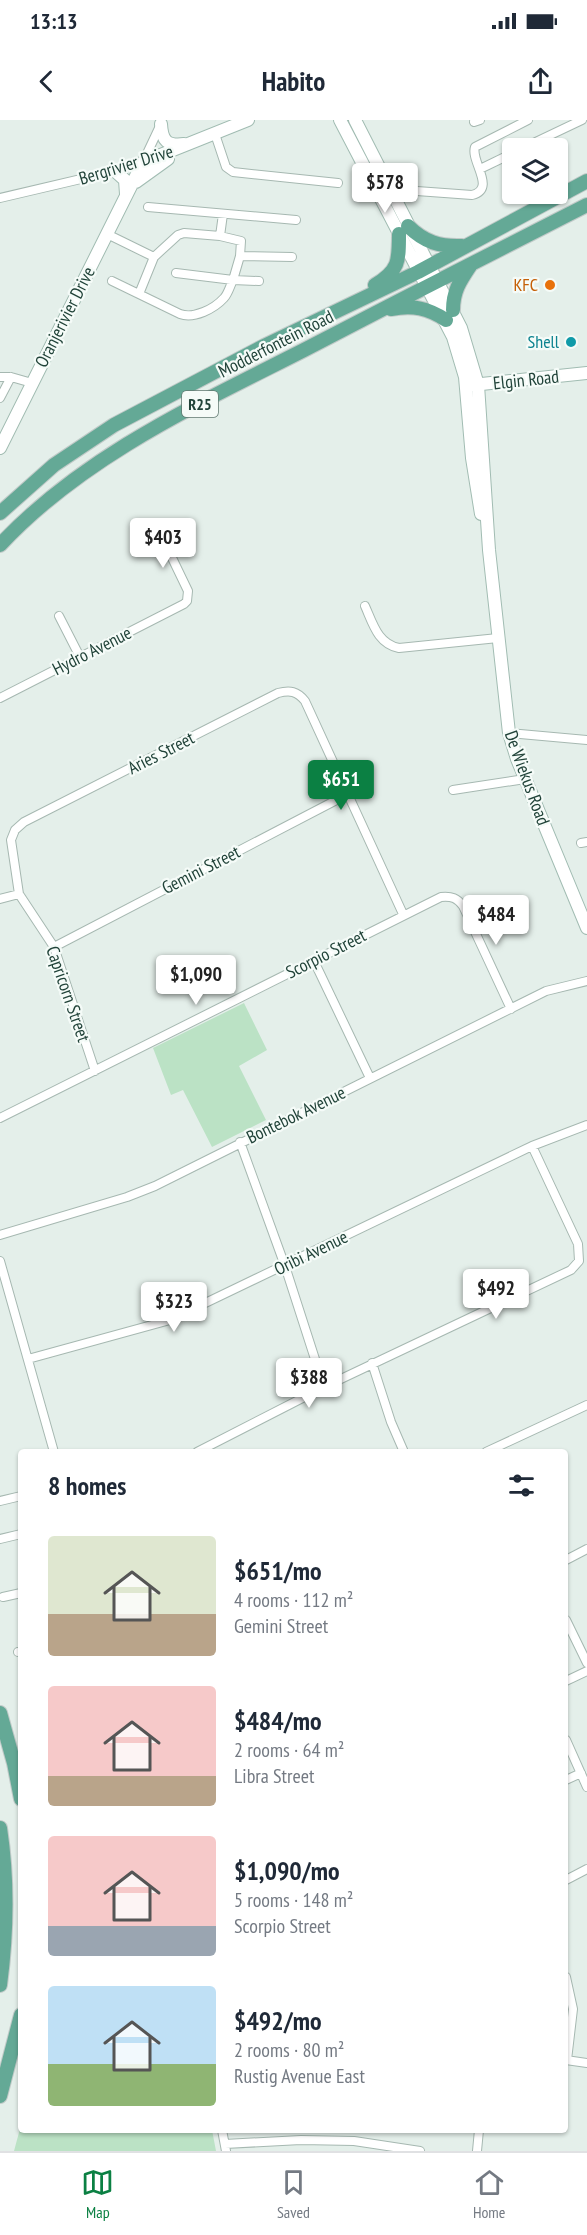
<!DOCTYPE html>
<html lang="en">
<head>
<meta charset="utf-8">
<style>
  :root { --surface:#fff; --page:#f6f6f7; --text:#1f2937; --muted:#747a83; --line:#e0e1e3; --accent:#0b8043 }
  body { margin:0; font-family:"PT Sans Narrow",sans-serif; background:var(--page); color:var(--text); height:100vh; display:flex; flex-direction:column; font-size:22px; white-space:nowrap }
  * { box-sizing:border-box; margin:0 }
  p { font-size:20px; color:var(--muted) }
  .icon { flex:none; width:33px; height:33px; fill:none; stroke:currentColor; stroke-width:2; stroke-linecap:round; stroke-linejoin:round }
  .map { position:relative; flex:1; overflow:hidden }
  .side { position:absolute; left:18px; top:1329px; width:550px; height:684px; display:flex; flex-direction:column; background:var(--surface); border-radius:6px; box-shadow:0 2px 4px #0004 }
  .side>* { flex:none }
  .buttons { position:absolute; left:502px; top:18px; display:grid; gap:12px }
  .buttons a { display:grid; place-items:center; width:66px; height:66px; border-radius:6px; background:var(--surface); box-shadow:0 2px 4px #0004; font-size:30px }
  .price { position:absolute; translate:-50% -51px; padding:0 14px; border-radius:6px; background:#fff; color:#222; font-size:20px; line-height:39px; filter:drop-shadow(0 2px 3px #0008) }
  .price::after { content:''; position:absolute; left:50%; top:36px; width:18px; height:14px; margin-left:-9px; background:inherit; clip-path:polygon(0 0,100% 0,50% 100%) }
  .price.on { background:var(--accent); color:#fff }
  ul { padding:0; list-style:none }
  li { display:flex; align-items:center; gap:18px; height:150px; padding:0 30px }
  li span { display:grid; place-items:center; flex:none; width:168px; height:120px; border-radius:6px; color:#555 }
  li>.icon { margin-inline-start:auto }
  span .icon { width:72px; height:72px; fill:#fffc; stroke-width:1 }
  li b { font-size:26px }
  h2 { display:flex; justify-content:space-between; align-items:center; height:72px; padding:0 30px; font-size:26px }
  .status { display:flex; justify-content:space-between; align-items:center; height:42px; padding:0 30px; background:var(--surface); direction:ltr }
  .status svg { height:16px; fill:currentColor }
  header { display:flex; justify-content:space-between; align-items:center; height:78px; padding:0 30px; background:var(--surface); font-size:27px; font-weight:600 }
  .tabs { display:flex; justify-content:space-around; align-items:center; height:84px; border-top:2px solid var(--line); background:var(--surface); font-size:16px; color:var(--muted) }
  .tabs a { display:grid; justify-items:center; gap:3px }
  .tabs .on { color:var(--accent) }
  .map>svg:first-child { display:block }
</style>
</head>
<body>
<div class="status"><b>13:13</b><svg viewBox="0 0 49 12"><path d="M0 12V9h3v3zM5 12V6h3v6zM10 12V3h3v9zM15 12V0h3v12zM26 1h20v11H26zM47 4h2v5h-2z"/></svg></div>
<header><svg class="icon" aria-label="back" viewBox="0 0 24 24"><path d="M15 5l-7 7 7 7"/></svg>Habito<svg class="icon" aria-label="share" viewBox="0 0 24 24"><path d="M12 15V3M7 8l5-5 5 5M5 13v7h14v-7"/></svg></header>
<div class="map">
<svg width="587" height="2031" viewBox="0 0 587 2031">
  <rect width="100%" height="100%" fill="#e4efea"/>
  <!-- green -->
  <path fill="#bbe2c5" d="M244,883L267,930L239,946L266,1000L212,1027L183,970L171,975L153,928Z
    M21,2005V2010H212L216,2031H14Z"/>
  <g fill="none" stroke-linecap="round" stroke-linejoin="round">
    <!-- street casing -->
    <g stroke="#a6b8b1" stroke-width="10">
      <path id="street" d="M474,2L480,0
        M215,14L226,47L233,52L338,63
        M523,28L582,0
        M480,49L513,33
        M389,69L472,75C497,69 470,41 475,27L528,0
        M0,78L115,51L143,42L160,6
        M148,87L296,100
        M223,94L220,116L241,121L240,136L292,137
        M107,114L154,137L178,115L184,113L220,116
        M240,136L233,160L259,161
        M112,161L180,194C194,199 214,189 224,178C228,174 230,166 233,160L176,153
        M139,174L154,137
        M0,257H11L32,263
        M0,278L11,257
        M365,486C373,504 378,524 399,528L498,518
        M59,496L80,537
        M0,578L184,484L187,481L188,471L162,417
        M509,613L587,620
        M453,670L525,659
        M581,723L587,722
        M0,779L19,774
        M54,827L348,674
        M314,841L370,958
        M95,951L54,827L19,774L11,720L15,710L24,702L278,573C290,570 297,571 305,581L403,794
        M0,998L441,777C452,776 457,778 463,786L511,889
        M240,1022L285,1146L324,1267
        M0,1115L127,1077L155,1066L546,871L587,861
        M0,1141L54,1332
        M28,1239L170,1200L532,1026L587,1005
        M372,1243L391,1302L404,1332
        M197,1332L324,1267L571,1150L579,1141L578,1124L532,1026
        M486,1332L587,1285
        M0,1381L21,1376
        M0,1419L21,1414
        M566,1440L587,1429
        M3,1477L21,1473
        M566,1500L587,1543
        M18,1532H21
        M566,1561L587,1551
        M566,1620L587,1667
        M566,1660L581,1653
        M566,1760L587,1749
        M566,1857L573,1889L567,1940
        M566,1940L587,1943
        M222,2010L226,2031
        M225,2024L301,2020L354,2021L420,2031
        M477,2031L479,2010"/>
    </g>
    <!-- secondary casing -->
    <g stroke="#a1bcb2" stroke-width="14">
      <path id="secondary" d="M340,0L453,217L465,257L472,338L481,394
        M355,0L461,208L478,265L489,430L509,613L517,639L587,808
        M161,4C162,21 167,26 184,24
        M115,51L125,60L126,74
        M136,62L168,39
        M472,265L587,253
        M0,328L143,42L248,0"/>
    </g>
    <!-- primary casing -->
    <g stroke="#c1cac8" stroke-width="16">
      <path id="primary" d="M408,106C424,122 440,127 462,126
        M375,165C399,151 399,141 399,114
        M391,189C413,185 428,188 446,200
        M453,190C453,171 460,161 470,146
        M0,393L54,345L114,305L264,226L418,152L587,61
        M0,425C83,336 198,284 304,230C398,181 492,133 587,85
        M0,1593L14,1643L21,1679
        M0,1708C8,1761 7,1812 0,1865
        M0,1976L21,1895"/>
    </g>
    <!-- street -->
    <use href="#street" stroke="#fff" stroke-width="8"/>
    <!-- secondary -->
    <use href="#secondary" stroke="#fff" stroke-width="12"/>
    <!-- primary -->
    <use href="#primary" stroke="#64a996" stroke-width="14"/>
  </g>
  <!-- markers -->
  <circle fill="#e8710a" stroke="#f5fbf8" stroke-width="2" cx="550" cy="165" r="6"/>
  <circle fill="#0f9aa8" stroke="#f5fbf8" stroke-width="2" cx="571" cy="222" r="6"/>
  <g text-anchor="middle" stroke-width="4.5" stroke-linejoin="round" paint-order="stroke">
    <!-- shield labels -->
    <rect fill="#f5fbf8" stroke="#617a72" stroke-width="1.5" x="182" y="271" width="36" height="26" rx="4.5"/>
    <g font-size="16" font-weight="bold" fill="#214339">
      <text x="200" y="290">R25</text>
    </g>
    <!-- street labels -->
    <g font-size="18" fill="#214339" stroke="#f5fbf8">
      <text transform="translate(126 45) rotate(-17)" y="6">Bergrivier Drive</text>
      <text transform="translate(65 197) rotate(-63)" y="6">Oranjerivier Drive</text>
      <text transform="translate(276 224) rotate(-27)" y="6">Modderfontein Road</text>
      <text transform="translate(526 260) rotate(-6)" y="6">Elgin Road</text>
      <text transform="translate(92 531) rotate(-27)" y="6">Hydro Avenue</text>
      <text transform="translate(161 633) rotate(-27)" y="6">Aries Street</text>
      <text transform="translate(527 658) rotate(70)" y="6">De Wiekus Road</text>
      <text transform="translate(201 750) rotate(-27)" y="6">Gemini Street</text>
      <text transform="translate(326 834) rotate(-27)" y="6">Scorpio Street</text>
      <text transform="translate(68 874) rotate(71)" y="6">Capricorn Street</text>
      <text transform="translate(296 995) rotate(-26)" y="6">Bontebok Avenue</text>
      <text transform="translate(311 1133) rotate(-26)" y="6">Oribi Avenue</text>
    </g>
    <!-- food labels -->
    <g font-size="18" fill="#c56008" stroke="#f5fbf8" text-anchor="end">
      <text x="538" y="171">KFC</text>
    </g>
    <!-- culture labels -->
    <g font-size="18" fill="#0d838f" stroke="#f5fbf8" text-anchor="end">
      <text x="559" y="228">Shell</text>
    </g>
  </g>
</svg>
<div class="buttons">
<a><svg class="icon" aria-label="layers" viewBox="0 0 24 24"><path d="M12 4l9 5-9 5-9-5zM3 14l9 5 9-5"/></svg></a>
</div>
<b class="price" style="left:385px;top:94px">$578</b>
<b class="price" style="left:163px;top:449px">$403</b>
<b class="price on" style="left:341px;top:691px">$651</b>
<b class="price" style="left:496px;top:826px">$484</b>
<b class="price" style="left:196px;top:886px">$1,090</b>
<b class="price" style="left:496px;top:1200px">$492</b>
<b class="price" style="left:174px;top:1213px">$323</b>
<b class="price" style="left:309px;top:1289px">$388</b>
<section class="side">
<h2>8 homes<svg class="icon" aria-label="filters" viewBox="0 0 24 24"><path d="M4 7h16M4 17h16"/><circle cx="9" cy="7" r="2"/><circle cx="15" cy="17" r="2"/></svg></h2>
<ul>
<li><span style="background:linear-gradient(#dfe7d0 65%,#b9a48a 0)"><svg class="icon" aria-label="home" viewBox="0 0 24 24"><path d="M3 11l9-7 9 7M6 9v11h12V9"/></svg></span><div><b>$651/mo</b><p>4 rooms · 112 m²</p><p>Gemini Street</p></div></li>
<li><span style="background:linear-gradient(#f6c9c9 75%,#b9a48a 0)"><svg class="icon" aria-label="home" viewBox="0 0 24 24"><path d="M3 11l9-7 9 7M6 9v11h12V9"/></svg></span><div><b>$484/mo</b><p>2 rooms · 64 m²</p><p>Libra Street</p></div></li>
<li><span style="background:linear-gradient(#f6c9c9 75%,#9aa5b1 0)"><svg class="icon" aria-label="home" viewBox="0 0 24 24"><path d="M3 11l9-7 9 7M6 9v11h12V9"/></svg></span><div><b>$1,090/mo</b><p>5 rooms · 148 m²</p><p>Scorpio Street</p></div></li>
<li><span style="background:linear-gradient(#bfe0f5 65%,#8fb573 0)"><svg class="icon" aria-label="home" viewBox="0 0 24 24"><path d="M3 11l9-7 9 7M6 9v11h12V9"/></svg></span><div><b>$492/mo</b><p>2 rooms · 80 m²</p><p>Rustig Avenue East</p></div></li>
</ul>
</section>
</div>
<nav class="tabs">
<a class="on"><svg class="icon" aria-label="map" viewBox="0 0 24 24"><path d="M3 6l6-2 6 2 6-2v14l-6 2-6-2-6 2zM9 4v14M15 6v14"/></svg>Map</a>
<a><svg class="icon" aria-label="saved" viewBox="0 0 24 24"><path d="M7 4h10v16l-5-4-5 4z"/></svg>Saved</a>
<a><svg class="icon" aria-label="home" viewBox="0 0 24 24"><path d="M3 11l9-7 9 7M6 9v11h12V9"/></svg>Home</a>
</nav>
</body>
</html>
